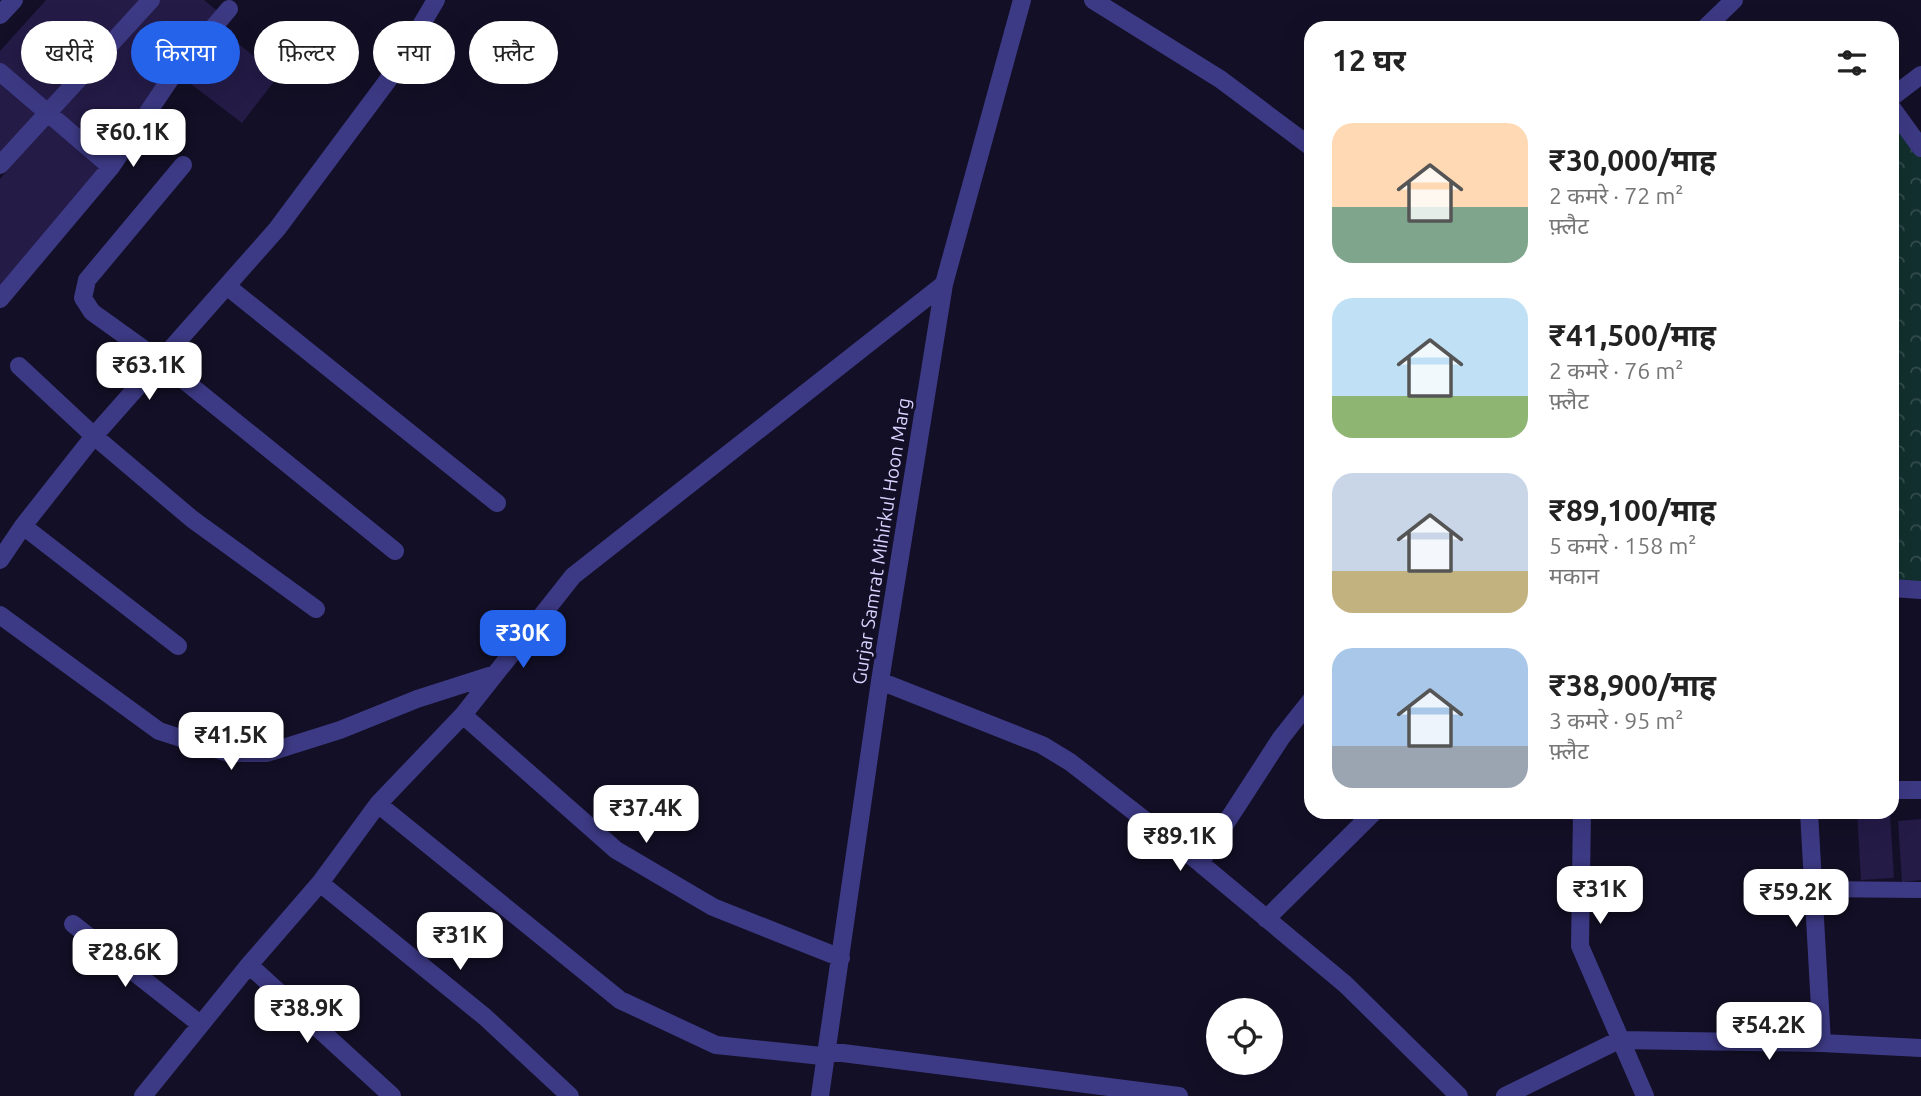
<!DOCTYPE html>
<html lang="hi">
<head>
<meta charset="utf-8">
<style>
  :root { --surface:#fff; --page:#f2f2f2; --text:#222; --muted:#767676; --accent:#2563eb }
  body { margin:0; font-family:Ubuntu,"Noto Sans Devanagari",sans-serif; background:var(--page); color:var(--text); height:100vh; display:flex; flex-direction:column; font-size:26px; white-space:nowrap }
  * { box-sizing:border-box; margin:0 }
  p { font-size:23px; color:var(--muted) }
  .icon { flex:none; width:38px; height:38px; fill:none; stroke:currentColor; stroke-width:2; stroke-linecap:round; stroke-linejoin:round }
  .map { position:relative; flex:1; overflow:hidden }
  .drawer { position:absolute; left:1304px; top:21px; width:595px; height:798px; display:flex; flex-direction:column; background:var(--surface); border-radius:21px; box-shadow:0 7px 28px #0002 }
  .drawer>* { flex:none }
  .top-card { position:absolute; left:21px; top:21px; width:665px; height:63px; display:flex; gap:14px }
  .buttons { position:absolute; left:1206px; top:998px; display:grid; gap:14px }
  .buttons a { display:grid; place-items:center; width:77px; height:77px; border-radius:50%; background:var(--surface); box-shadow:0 7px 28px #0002; font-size:35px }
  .price { position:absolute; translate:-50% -60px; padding:0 16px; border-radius:14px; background:#fff; color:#222; font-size:23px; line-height:46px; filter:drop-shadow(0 2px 4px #0008) }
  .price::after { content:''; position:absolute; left:50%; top:42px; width:21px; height:16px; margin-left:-10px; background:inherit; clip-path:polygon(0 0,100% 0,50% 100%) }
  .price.on { background:var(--accent); color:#fff }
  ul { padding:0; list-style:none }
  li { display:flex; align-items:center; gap:21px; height:175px; padding:0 28px }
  li span { display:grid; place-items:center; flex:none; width:196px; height:140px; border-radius:21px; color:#555 }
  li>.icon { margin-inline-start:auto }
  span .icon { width:84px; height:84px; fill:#fffc; stroke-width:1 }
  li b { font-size:30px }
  h2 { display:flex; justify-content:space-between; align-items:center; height:84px; padding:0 28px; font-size:30px }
  .chip { padding:0 24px; border-radius:32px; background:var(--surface); box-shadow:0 7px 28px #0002; font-size:24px; line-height:63px }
  .chip.on { background:var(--accent); color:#fff }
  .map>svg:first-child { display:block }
</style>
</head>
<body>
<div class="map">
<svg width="1921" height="1096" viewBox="0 0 1921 1096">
  <defs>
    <pattern id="park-crowns" width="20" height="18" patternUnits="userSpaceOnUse" patternTransform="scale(1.75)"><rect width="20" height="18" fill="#12302f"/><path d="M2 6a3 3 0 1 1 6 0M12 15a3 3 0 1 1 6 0" fill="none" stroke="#344d4e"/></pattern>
  </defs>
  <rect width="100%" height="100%" fill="#130f26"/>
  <!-- park -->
  <path fill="url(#park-crowns)" d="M1892,108L1921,148V590L1892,588Z"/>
  <!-- building -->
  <path fill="#241b47" d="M46,0H143L45,107L0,66V51Z
    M155,0H204L220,13L102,153L58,115Z
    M224,33L279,75L242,123L187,81Z
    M0,77L40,114L0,158Z
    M47,124L105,170L0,293V179Z
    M1879,812H1890L1894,878L1861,880L1857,813Z
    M1921,819V880L1902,882L1898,821Z"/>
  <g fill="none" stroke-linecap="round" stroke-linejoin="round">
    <!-- service -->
    <path stroke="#3d3a85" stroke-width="16" d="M1812,889L1921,890"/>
    <!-- minor -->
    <path stroke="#3d3a85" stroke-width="18" d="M1093,0L1220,79L1311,147
      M0,15L14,0
      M1705,28L1734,0
      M0,72L111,167
      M1892,97L1921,75
      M1892,108L1921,148
      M0,165L151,0
      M183,165L87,280L83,298L92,312L159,360L395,551
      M228,287L497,503
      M0,299L111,167L175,72L229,9
      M19,366L94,436L192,519L316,609
      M23,526L178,646
      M0,560L23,526L94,436L277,229L391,76L436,0
      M1892,588L1921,590
      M0,615L159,731L228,753H267L340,730L417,699L495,674
      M880,681L1042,745L1070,762L1200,863L1345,984L1459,1096
      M463,715L616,850L713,907L841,958
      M1892,790H1921
      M378,804L620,1000L716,1045L822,1056L827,1051L1179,1096
      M1582,812L1580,946L1645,1096
      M1809,812L1822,1043
      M1200,863L1281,738L1311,700
      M320,883L485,1017L570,1096
      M1266,919L1374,812
      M73,924L200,1024
      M249,965L392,1096
      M143,1096L249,965L320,883L378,804L463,715L573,576L944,284
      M820,1096L880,681L944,284L1022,0
      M1505,1096L1619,1040L1822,1043L1921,1048"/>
  </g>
  <g text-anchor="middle" stroke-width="6" stroke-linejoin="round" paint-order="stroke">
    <!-- street labels -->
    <g font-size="19" fill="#d9d4ff" stroke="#130f26">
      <text transform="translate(881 541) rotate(-81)" y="7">Gurjar Samrat Mihirkul Hoon Marg</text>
    </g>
  </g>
</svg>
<div class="buttons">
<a><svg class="icon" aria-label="locate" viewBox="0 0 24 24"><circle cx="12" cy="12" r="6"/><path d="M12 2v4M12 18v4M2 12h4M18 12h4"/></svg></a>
</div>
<b class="price" style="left:133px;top:169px">₹60.1K</b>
<b class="price" style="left:149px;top:402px">₹63.1K</b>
<b class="price on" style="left:523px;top:670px">₹30K</b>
<b class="price" style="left:231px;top:772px">₹41.5K</b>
<b class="price" style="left:646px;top:845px">₹37.4K</b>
<b class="price" style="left:1180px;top:873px">₹89.1K</b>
<b class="price" style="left:1600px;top:926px">₹31K</b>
<b class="price" style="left:1796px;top:929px">₹59.2K</b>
<b class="price" style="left:460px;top:972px">₹31K</b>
<b class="price" style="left:125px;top:989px">₹28.6K</b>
<b class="price" style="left:307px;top:1045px">₹38.9K</b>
<b class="price" style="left:1769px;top:1062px">₹54.2K</b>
<div class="top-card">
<a class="chip">खरीदें</a>
<a class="chip on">किराया</a>
<a class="chip">फ़िल्टर</a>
<a class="chip">नया</a>
<a class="chip">फ़्लैट</a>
</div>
<section class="drawer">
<h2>12 घर<svg class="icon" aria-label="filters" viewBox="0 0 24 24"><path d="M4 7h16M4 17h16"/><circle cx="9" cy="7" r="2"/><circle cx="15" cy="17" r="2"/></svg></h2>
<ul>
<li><span style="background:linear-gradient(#ffd9b3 60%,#7fa58c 0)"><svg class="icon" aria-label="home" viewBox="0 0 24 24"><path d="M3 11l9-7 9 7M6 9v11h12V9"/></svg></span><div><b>₹30,000/माह</b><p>2 कमरे · 72 m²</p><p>फ़्लैट</p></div></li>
<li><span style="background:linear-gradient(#bfe0f5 70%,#8fb573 0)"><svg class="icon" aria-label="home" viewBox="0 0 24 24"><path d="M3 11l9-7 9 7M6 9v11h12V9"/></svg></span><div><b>₹41,500/माह</b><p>2 कमरे · 76 m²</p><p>फ़्लैट</p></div></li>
<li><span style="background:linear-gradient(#c9d6e8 70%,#c2b280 0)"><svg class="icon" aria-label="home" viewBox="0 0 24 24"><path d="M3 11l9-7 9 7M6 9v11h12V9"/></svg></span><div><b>₹89,100/माह</b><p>5 कमरे · 158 m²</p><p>मकान</p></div></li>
<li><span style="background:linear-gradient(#a9c7e8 70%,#9aa5b1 0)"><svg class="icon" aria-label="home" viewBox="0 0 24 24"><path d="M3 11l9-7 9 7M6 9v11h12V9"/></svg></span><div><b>₹38,900/माह</b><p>3 कमरे · 95 m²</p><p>फ़्लैट</p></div></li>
</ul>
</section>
</div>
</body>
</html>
